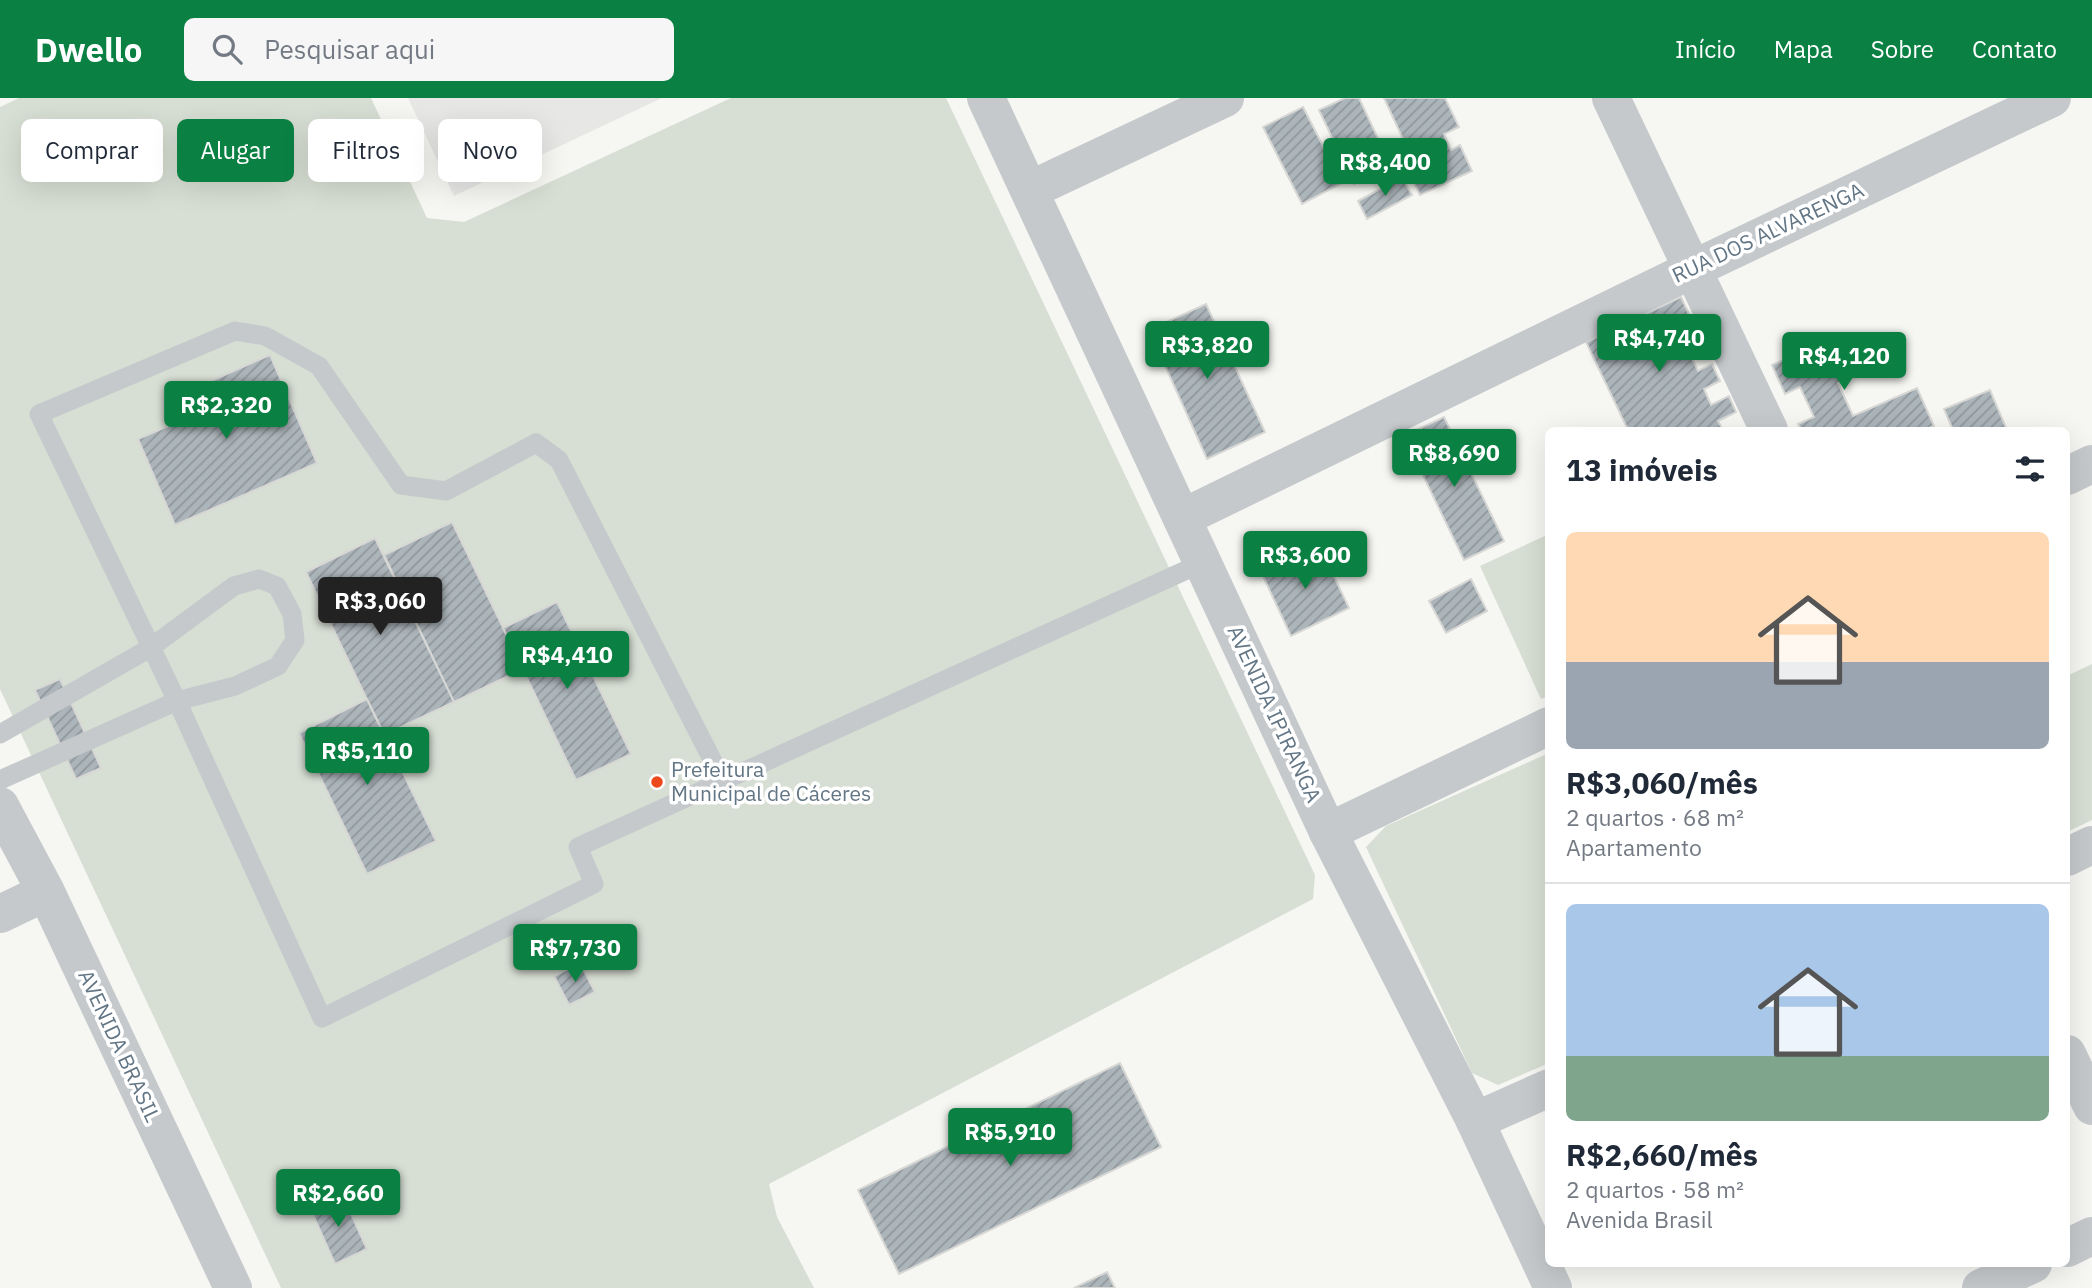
<!DOCTYPE html>
<html lang="pt">
<head>
<meta charset="utf-8">
<style>
  :root { --surface:#fff; --page:#f6f6f7; --text:#1f2937; --muted:#747a83; --line:#e0e1e3; --accent:#0b8043 }
  body { margin:0; font-family:"IBM Plex Sans",sans-serif; background:var(--page); color:var(--text); height:100vh; display:flex; flex-direction:column; font-size:26px; white-space:nowrap }
  * { box-sizing:border-box; margin:0 }
  p { font-size:23px; color:var(--muted) }
  .icon { flex:none; width:38px; height:38px; fill:none; stroke:currentColor; stroke-width:2; stroke-linecap:round; stroke-linejoin:round }
  .map { position:relative; flex:1; overflow:hidden }
  .sheet { position:absolute; left:1545px; top:329px; width:525px; height:840px; display:flex; flex-direction:column; background:var(--surface); border-radius:10px; box-shadow:0 7px 28px #0002 }
  .sheet>* { flex:none }
  .hud { position:absolute; left:21px; top:21px; width:665px; height:63px; display:flex; gap:14px }
  .price { position:absolute; translate:-50% -60px; padding:0 16px; border-radius:7px; background:var(--accent); color:#fff; font-size:23px; line-height:46px; filter:drop-shadow(0 2px 4px #0008) }
  .price::after { content:''; position:absolute; left:50%; top:42px; width:21px; height:16px; margin-left:-10px; background:inherit; clip-path:polygon(0 0,100% 0,50% 100%) }
  .price.on { background:#222; color:#fff }
  ul { padding:0; list-style:none }
  li { display:grid; align-content:center; gap:14px; height:371px; padding:0 21px }
  li+li { border-top:2px solid var(--line) }
  li span { display:grid; place-items:center; height:217px; border-radius:10px; color:#555 }
  li>.icon { margin-inline-start:auto }
  span .icon { width:126px; height:126px; fill:#fffc; stroke-width:1 }
  li b { font-size:30px }
  h2 { display:flex; justify-content:space-between; align-items:center; height:84px; padding:0 21px; font-size:30px }
  .pill { padding:0 24px; border-radius:10px; background:var(--surface); box-shadow:0 7px 28px #0002; font-size:24px; line-height:63px }
  .pill.on { background:var(--accent); color:#fff }
  header { display:flex; align-items:center; gap:42px; box-sizing:border-box; height:98px; padding:0 35px; background:var(--accent); color:#fff }
  header strong { font-size:33px }
  nav { display:flex; gap:38px; margin-inline-start:auto; font-size:24px }
  .search { width:490px; height:63px; background:var(--page); display:flex; align-items:center; gap:18px; box-sizing:border-box; padding:0 24px; border-radius:10px; color:var(--muted); font-size:26px }
  .map>svg:first-child { display:block }
</style>
</head>
<body>
<header>
<strong>Dwello</strong>
<div class="search"><svg class="icon" aria-label="search" viewBox="0 0 24 24"><circle cx="10" cy="10" r="6"/><path d="M15 15l6 6"/></svg>Pesquisar aqui</div>
<nav><a>Início</a><a>Mapa</a><a>Sobre</a><a>Contato</a></nav>
</header>
<div class="map">
<svg width="2092" height="1190" viewBox="0 0 2092 1190">
  <defs>
    <pattern id="building-hatch" width="6" height="6" patternUnits="userSpaceOnUse" patternTransform="scale(1.75)"><rect width="6" height="6" fill="#acb5ba"/><path d="M-1 1l2-2M0 6l6-6M5 7l2-2" fill="none" stroke="#90989d"/></pattern>
  </defs>
  <rect width="100%" height="100%" fill="#f6f6f2"/>
  <!-- built -->
  <path fill="#e7e8e6" d="M408,0H662L454,98Z"/>
  <!-- green -->
  <path fill="#d7ded3" d="M19,0H371L427,120L464,124L731,0H946L1315,777L1313,801L769,1086L777,1119L814,1190H281L0,591V9Z
    M1549,436V598L1541,601L1480,468Z
    M2092,566V722L2067,734V578Z
    M1549,655V965L1498,987L1472,975L1366,749L1386,728Z"/>
  <!-- building -->
  <path fill="url(#building-hatch)" stroke="#d7d7d5" stroke-width="2" d="M1345,0H1359L1391,68L1354,86L1319,12Z
    M1384,0H1445L1459,29L1444,36L1451,52L1460,47L1472,73L1420,97L1408,73L1437,58L1430,43L1409,54Z
    M1303,9L1342,85L1302,106L1263,29Z
    M1402,79L1412,97L1367,121L1358,103Z
    M1681,199L1689,216L1673,224L1680,238L1696,230L1706,251L1691,258L1698,273L1712,266L1720,283L1704,291L1711,307L1729,298L1736,314L1718,323L1723,332H1628L1586,244Z
    M1206,206L1265,334L1207,361L1149,232Z
    M1844,235L1861,275L1838,285L1853,318L1917,290L1934,328L1924,332H1801L1798,326L1814,319L1800,289L1785,296L1772,267Z
    M270,257L317,365L175,427L138,341L173,326L163,304Z
    M1990,292L2007,332H1953L1944,311Z
    M1444,319L1504,443L1464,462L1404,338Z
    M452,424L523,571L454,604L384,457Z
    M375,440L454,604L384,637L306,474Z
    M1320,449L1349,510L1291,538L1262,476Z
    M1471,481L1487,513L1446,535L1429,503Z
    M557,504L631,656L576,682L503,530Z
    M60,581L101,670L76,681L35,592Z
    M367,601L436,743L367,776L299,635Z
    M580,865L595,894L569,907L554,878Z
    M1120,965L1161,1049L899,1176L858,1092Z
    M342,1096L367,1151L335,1166L310,1110Z
    M1107,1174L1115,1190H1074Z"/>
  <g fill="none" stroke-linecap="round" stroke-linejoin="round">
    <!-- service -->
    <path stroke="#c5c9cc" stroke-width="19" d="M0,636L150,550L234,488L259,481L277,488L292,516L295,542L278,568L235,588L177,603L0,682
      M723,683L559,362L536,345L446,393L401,387L319,268L265,238L235,233L39,316L177,603L322,920L594,786L578,749L1204,464"/>
    <!-- minor -->
    <path stroke="#c5c9cc" stroke-width="38" d="M1611,0L1769,332
      M1030,92L1225,0
      M2067,378L2092,366
      M1182,420L1693,171L2052,0
      M0,708L46,794L233,1190
      M1328,734L1549,628
      M2067,759L2092,747
      M0,816L46,794
      M2067,956L2092,1008
      M1475,1023L1549,990
      M2067,1150L2092,1138
      M1981,1190L2033,1166"/>
    <!-- tertiary -->
    <path stroke="#c5c9cc" stroke-width="38" d="M986,0L1328,734L1475,1023L1553,1190"/>
  </g>
  <!-- markers -->
  <circle fill="#ec4a1c" stroke="#fff" stroke-width="2.5" cx="657" cy="684" r="7"/>
  <g text-anchor="middle" stroke-width="7" stroke-linejoin="round" paint-order="stroke">
    <!-- street labels -->
    <g font-size="21" fill="#637685" stroke="#fff">
      <text transform="translate(1768 135) rotate(-25)" y="7">RUA DOS ALVARENGA</text>
      <text transform="translate(1274 616) rotate(65)" y="7">AVENIDA IPIRANGA</text>
      <text transform="translate(119 948) rotate(65)" y="7">AVENIDA BRASIL</text>
    </g>
    <!-- poi labels -->
    <g font-size="21" fill="#637685" stroke="#fff" text-anchor="start">
      <text x="671" y="679">Prefeitura<tspan x="671" dy="24">Municipal de Cáceres</tspan></text>
    </g>
  </g>
</svg>
<b class="price" style="left:1385px;top:100px">R$8,400</b>
<b class="price" style="left:1659px;top:276px">R$4,740</b>
<b class="price" style="left:1207px;top:283px">R$3,820</b>
<b class="price" style="left:1844px;top:294px">R$4,120</b>
<b class="price" style="left:226px;top:343px">R$2,320</b>
<b class="price" style="left:1454px;top:391px">R$8,690</b>
<b class="price" style="left:1305px;top:493px">R$3,600</b>
<b class="price on" style="left:380px;top:539px">R$3,060</b>
<b class="price" style="left:567px;top:593px">R$4,410</b>
<b class="price" style="left:367px;top:689px">R$5,110</b>
<b class="price" style="left:575px;top:886px">R$7,730</b>
<b class="price" style="left:1010px;top:1070px">R$5,910</b>
<b class="price" style="left:338px;top:1131px">R$2,660</b>
<div class="hud">
<a class="pill">Comprar</a>
<a class="pill on">Alugar</a>
<a class="pill">Filtros</a>
<a class="pill">Novo</a>
</div>
<section class="sheet">
<h2>13 imóveis<svg class="icon" aria-label="filters" viewBox="0 0 24 24"><path d="M4 7h16M4 17h16"/><circle cx="9" cy="7" r="2"/><circle cx="15" cy="17" r="2"/></svg></h2>
<ul>
<li><span style="background:linear-gradient(#ffd9b3 60%,#9aa5b1 0)"><svg class="icon" aria-label="home" viewBox="0 0 24 24"><path d="M3 11l9-7 9 7M6 9v11h12V9"/></svg></span><div><b>R$3,060/mês</b><p>2 quartos · 68 m²</p><p>Apartamento</p></div></li>
<li><span style="background:linear-gradient(#a9c7e8 70%,#7fa58c 0)"><svg class="icon" aria-label="home" viewBox="0 0 24 24"><path d="M3 11l9-7 9 7M6 9v11h12V9"/></svg></span><div><b>R$2,660/mês</b><p>2 quartos · 58 m²</p><p>Avenida Brasil</p></div></li>
</ul>
</section>
</div>
</body>
</html>
